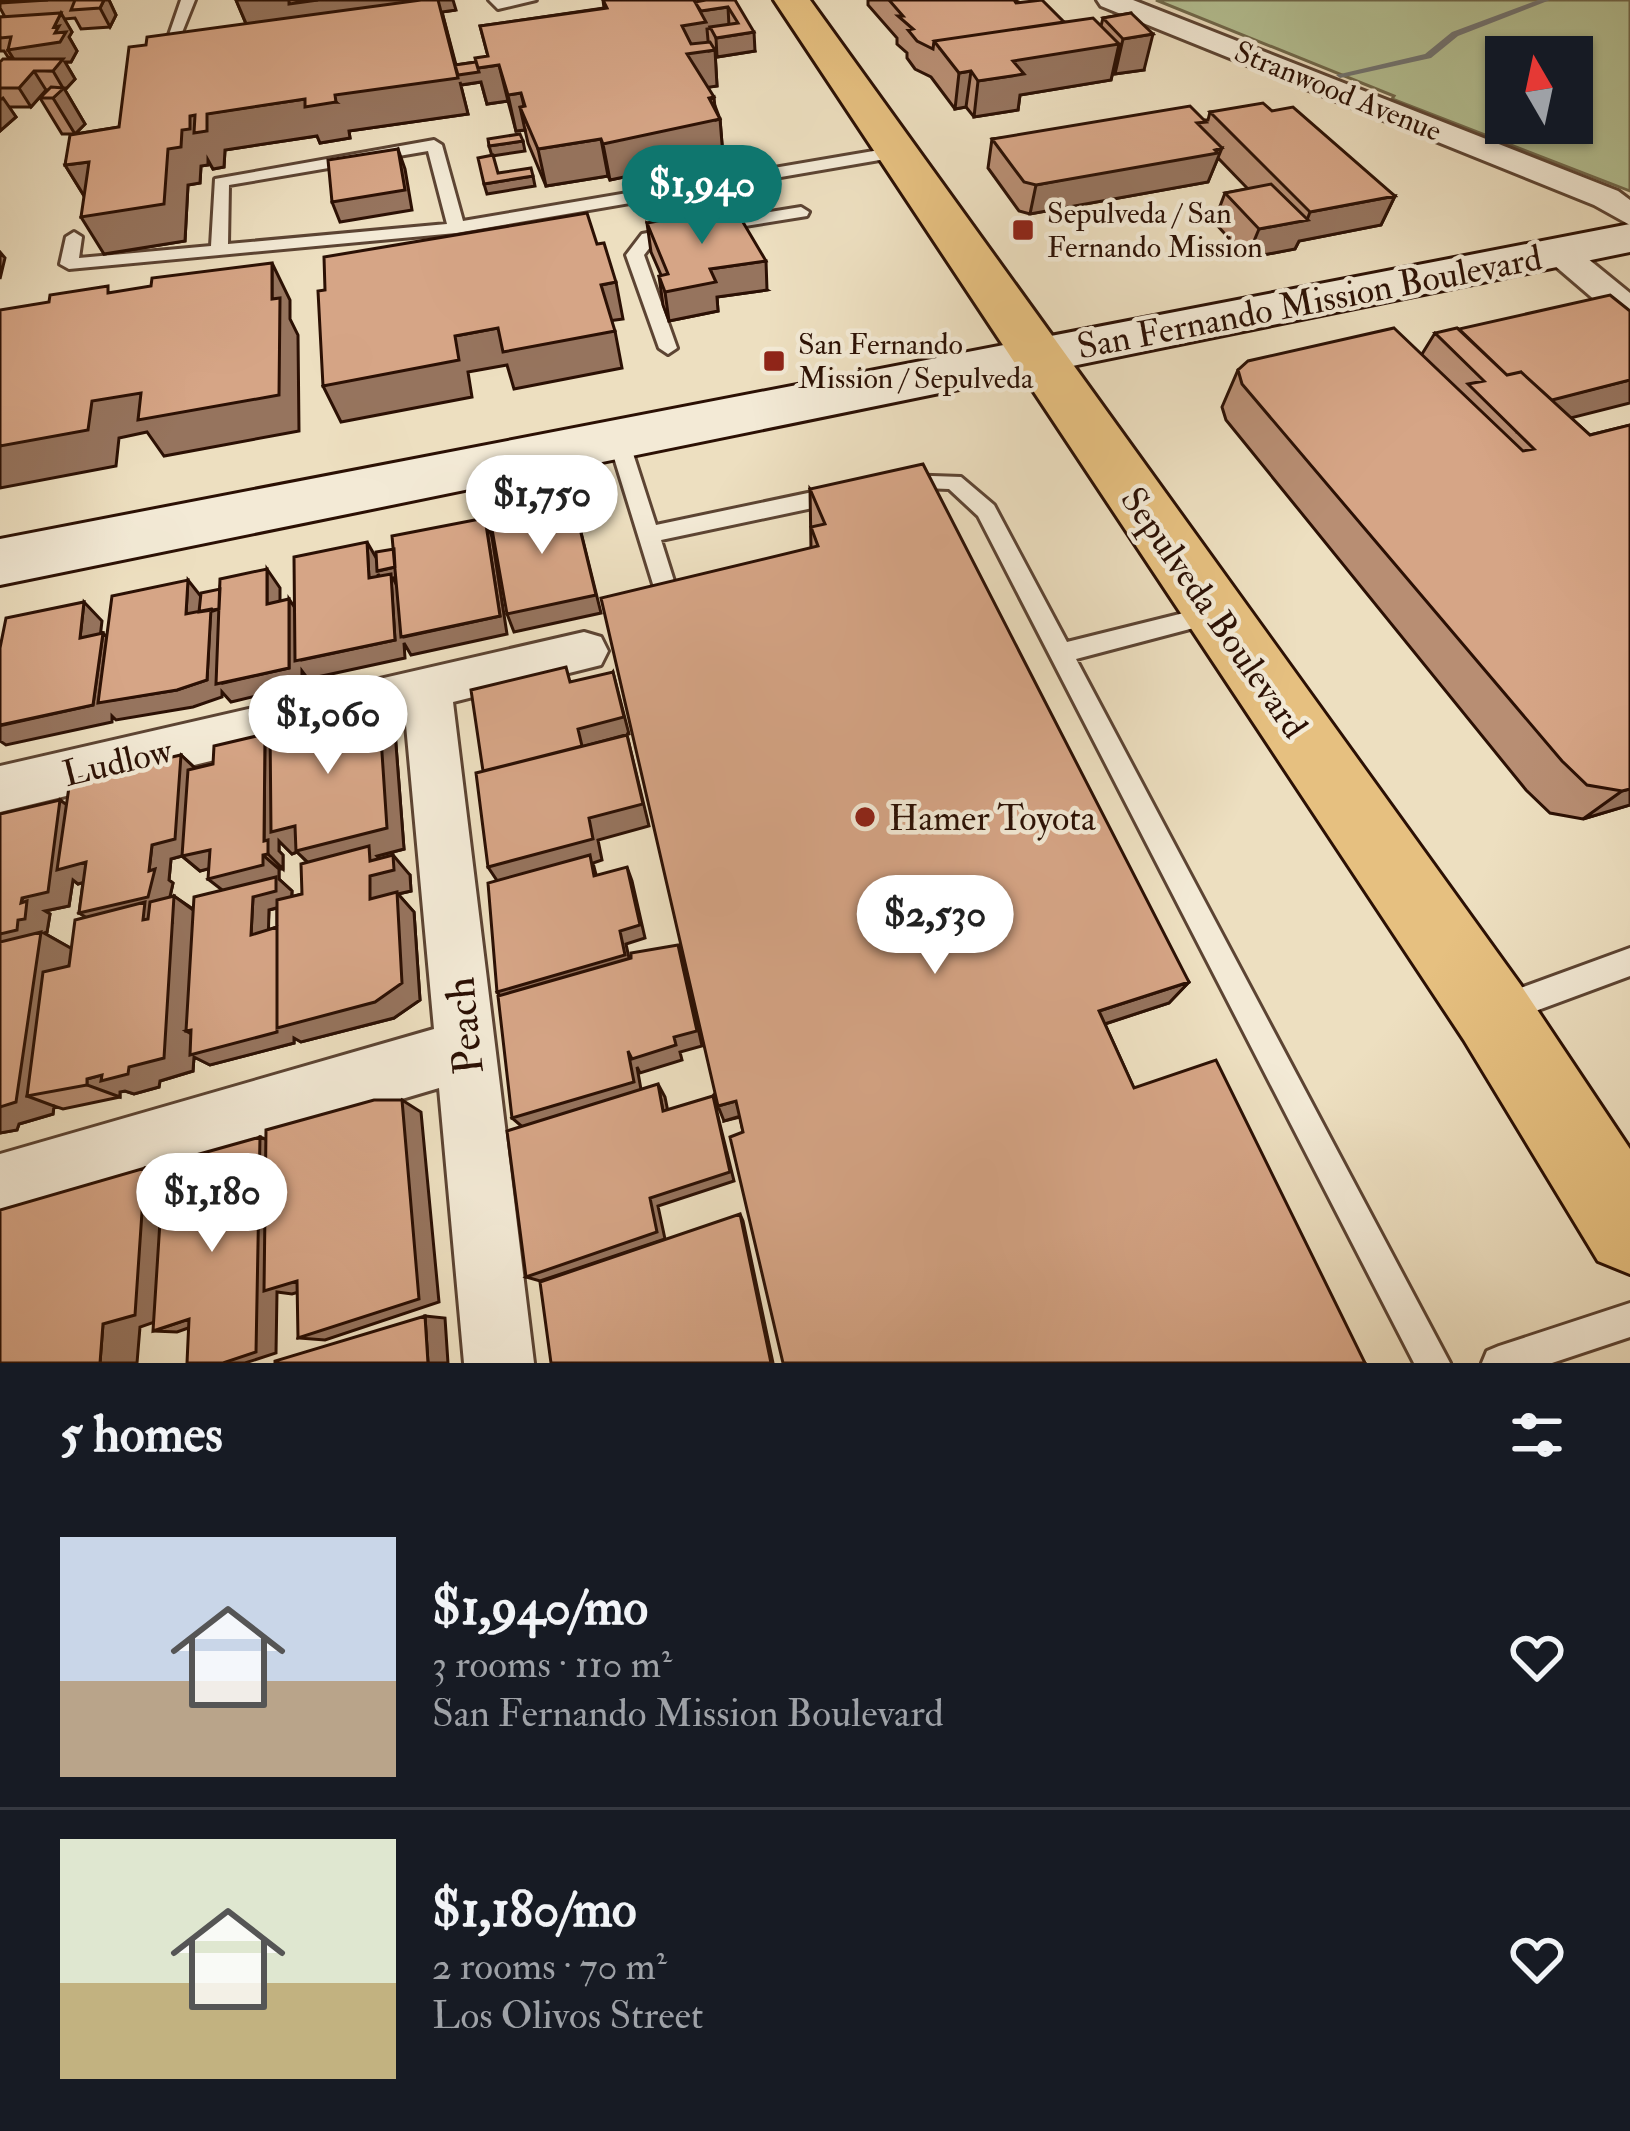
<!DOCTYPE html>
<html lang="en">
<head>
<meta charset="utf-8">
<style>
  :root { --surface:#171b24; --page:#20242c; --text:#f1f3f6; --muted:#9ea1a6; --line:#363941; --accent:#0f766e }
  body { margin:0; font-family:"IM FELL Double Pica",serif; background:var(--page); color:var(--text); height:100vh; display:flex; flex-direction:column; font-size:45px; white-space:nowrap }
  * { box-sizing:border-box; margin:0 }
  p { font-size:39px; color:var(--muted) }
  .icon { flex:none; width:66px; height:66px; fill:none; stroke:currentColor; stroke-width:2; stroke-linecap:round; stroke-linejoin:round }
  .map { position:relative; height:1363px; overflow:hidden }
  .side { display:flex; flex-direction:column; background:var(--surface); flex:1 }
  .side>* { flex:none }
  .needle { width:78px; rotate:351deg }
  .tools { position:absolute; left:1485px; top:36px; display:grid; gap:24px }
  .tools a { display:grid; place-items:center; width:108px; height:108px; border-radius:0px; background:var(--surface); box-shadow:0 3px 9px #0004; font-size:60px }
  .price { position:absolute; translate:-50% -102px; padding:0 27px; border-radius:42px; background:#fff; color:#222; font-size:39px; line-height:78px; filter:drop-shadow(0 3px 6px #0008) }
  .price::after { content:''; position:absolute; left:50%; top:72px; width:36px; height:27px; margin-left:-18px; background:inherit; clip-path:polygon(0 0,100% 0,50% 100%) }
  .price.selected { background:var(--accent); color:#fff }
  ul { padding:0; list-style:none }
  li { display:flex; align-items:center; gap:36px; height:300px; padding:0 60px }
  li+li { border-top:3px solid var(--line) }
  li span { display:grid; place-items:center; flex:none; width:336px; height:240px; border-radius:0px; color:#555 }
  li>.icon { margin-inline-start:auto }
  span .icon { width:144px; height:144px; fill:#fffc; stroke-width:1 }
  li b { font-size:51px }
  h2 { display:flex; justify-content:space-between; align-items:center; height:144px; padding:0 60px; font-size:51px }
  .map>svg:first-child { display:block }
</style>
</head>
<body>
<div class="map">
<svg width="1630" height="1363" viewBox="0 0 1630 1363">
  <rect width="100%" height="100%" fill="#eddfc0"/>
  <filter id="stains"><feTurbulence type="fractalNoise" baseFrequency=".00167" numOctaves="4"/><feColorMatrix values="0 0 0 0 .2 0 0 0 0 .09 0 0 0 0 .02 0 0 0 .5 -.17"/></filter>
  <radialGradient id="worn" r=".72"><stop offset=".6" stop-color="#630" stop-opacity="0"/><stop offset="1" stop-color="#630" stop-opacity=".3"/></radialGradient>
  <!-- green -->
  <path fill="#b5c295" stroke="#70694c" stroke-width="3" fill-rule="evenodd" d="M1156,0H1630V191L1392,99L1394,96ZM1572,57V123H1506V57Z"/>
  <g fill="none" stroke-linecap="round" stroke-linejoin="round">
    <!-- stream -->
    <path fill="#717574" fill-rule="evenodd" d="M1538,0H1550L1458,36L1431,58L1340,78L1336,75L1425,54L1452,32Z"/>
    <!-- lane casing -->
    <g stroke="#5c4433" stroke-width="6">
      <path id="lane" d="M181,0H195L173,55L161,58Z
        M489,0H536L498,9Z
        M434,140L442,145L463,221L897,147L905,152L897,157L456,233L69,269L60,264L66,237L74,232L82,237L79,258L211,246L215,179ZM428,151L447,224L228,244L229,185Z
        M801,207L809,212L807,216L714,231L706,226L714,221Z
        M680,227L686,228V236L654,242L644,255L677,348L668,354L659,348L626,255L642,234Z
        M618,431L628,438L656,525L841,486L852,494L841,502L661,540L679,597L668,606L657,597L608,438Z
        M904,475L961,477L994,505L1067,642L1216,605L1224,608L1227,614L1224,620L1076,659L1450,1363H1414L978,516L949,489L897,487L894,482Z
        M1630,948V976L1503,1023L1493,1018L1488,1008L1493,998Z
        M1630,1303V1337L1552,1363H1482L1487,1351L1499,1346Z"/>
    </g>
    <!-- street casing -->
    <g stroke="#5c4433" stroke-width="6">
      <path id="street" d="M1097,0H1133L1618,191L1630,200V225L1594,205L1101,6Z
        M1559,242L1571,245L1630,293V322L1617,319L1547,259L1542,252L1547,245Z
        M584,632L601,637L608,651L601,665L453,702L534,1363H464L439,1088L0,1218V1154L434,1029L405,714L0,812V766Z"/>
    </g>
    <!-- secondary casing -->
    <g stroke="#2b1004" stroke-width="6">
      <path id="secondary" d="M1630,224V252L0,585V539Z"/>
    </g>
    <!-- primary casing -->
    <g stroke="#2b1004" stroke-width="6">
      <path id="primary" d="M774,0H810L1520,984L1630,1149V1274L1598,1261L1464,1040Z"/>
    </g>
    <!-- lane -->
    <use href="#lane" fill="#f3ead6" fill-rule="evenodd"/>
    <!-- street -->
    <use href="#street" fill="#f3ead6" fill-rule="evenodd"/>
    <!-- secondary -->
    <use href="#secondary" fill="#f3ead6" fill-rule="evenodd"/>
    <!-- primary -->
    <use href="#primary" fill="#e6c080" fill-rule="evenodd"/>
  </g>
  <!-- wall -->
  <path fill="#b88e73" stroke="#2b1004" stroke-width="3" fill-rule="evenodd" d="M0,0H109L116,15L110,27L81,29L75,18L64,19L72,32L69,37L77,51L71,62H65L75,79L65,90L85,124L75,134L119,127L146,45L246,24L236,0L456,10L442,12L456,65L476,62L488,56L480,26L604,8L603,0L695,2L735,0L755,51L717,57L715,53L717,86L708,87L720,119L723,156L610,180L608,176L546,186L528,143L525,130L516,131L508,101L487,104L481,82L461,85L460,82L468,114L349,131L350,138L320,143L317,136L225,150L224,167L213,169L208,160V165L201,166L200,183L188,185L185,241L104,254L84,196L65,165L73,134H62L40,98L48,90H46L31,107H9L16,117L0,131V62L13,59L8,57L4,51H0V17H5L0,8Z
    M868,0H1014L1064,22L1101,26L1103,18L1131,13L1144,70L1115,74L1113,72L1111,80L1020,95L1018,110L974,117L966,107L955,109L931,77L915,69L907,58V53L897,44V38L868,5Z
    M1272,111L1395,196L1381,225L1299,241L1295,249L1247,258L1214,222L1225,193L1248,189L1218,158L1208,182L1030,214L1019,211L988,168L992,139L1204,120H1208L1210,112Z
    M647,223L767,290L717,297L718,311L669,321L663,305L659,276L661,275L651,252Z
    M1435,333L1571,418L1590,435L1630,425V805L1583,819L1550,813L1526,790L1226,420L1222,407L1238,370L1422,354Z
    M810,489L1189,982L1169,1003L1105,1024L1134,1088L1365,1363L743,1132L740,1117L724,1121L811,548Z
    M379,708L395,732L404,849L377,856L410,875L411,891L398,894L414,912L420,1000L394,1018L301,1042L294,1038V1043L210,1065L194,1057L193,1071L160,1081L159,1087L134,1094L125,1091L120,1092V1097L63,1109L54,1106L53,1114L19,1124L17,1130L0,1133L60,800L66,805L181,755L195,768L213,764L265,734L270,740ZM279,841L292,854L297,852L307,862L302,894L292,897V891L279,879V869H283V855L279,851ZM182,856L200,871L209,868L223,890L193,909L174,896L170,897L173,883L169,880L171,859ZM73,880L78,884L83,882L79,913L87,917L72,949L44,933L47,932L50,914L45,911L69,906ZM277,908V927L268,930L269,910Z"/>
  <!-- shaded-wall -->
  <path fill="#96745e" stroke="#2b1004" stroke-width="3" d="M104,0H109L116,15L110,27L100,8Z
    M236,0H453L456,10L442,12L458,75L478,68L499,65L508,101L487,104L481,82L461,85L460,82L468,114L349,131L350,138L320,143L317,136L225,150L224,167L213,169L208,160V165L201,166L200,183L188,185L185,241L104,254L81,217L168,149L190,116L305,99L336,102L248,28Z
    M728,7L729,26L707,29L709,51L715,50L717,86L691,90L682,26L701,11Z
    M61,13L72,32L69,37L77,51L71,62H65L75,79L65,90L85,124L75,134L53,98L63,88L53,71L20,69L8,50L54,27Z
    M754,32L755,51L717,57L716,38Z
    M1153,34L1144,70L1115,74L1123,39Z
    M1119,44L1111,80L1020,95L1018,110L974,117L978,81L1010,76L939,48Z
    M34,71L46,90L31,107L19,88Z
    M971,71L966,107L955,109L959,73Z
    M521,93L529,128L520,107L525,130L516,131L508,95Z
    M714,97L716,120L720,119L723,156L610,180L603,144Z
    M3,98L16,117L0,131V100Z
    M601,139L608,176L546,186L538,149Z
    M523,141L525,151L492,156L489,146Z
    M1222,148L1208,182L1030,214L1036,185Z
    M398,149L405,169L412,210L340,222L332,202Z
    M89,162L88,202L65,165Z
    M533,176L535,186L487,194L484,184Z
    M1395,196L1381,225L1299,241L1295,249L1247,258L1259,229L1307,220L1310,212Z
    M0,252L5,258L0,279Z
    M766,261L767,290L717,297L718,311L669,321L665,292L710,269Z
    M272,263L290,300V319L298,335L299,431L164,456L147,432L119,438L116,466L0,488V446L92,401L272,299Z
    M616,282L623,319L608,321L601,285Z
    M498,328L615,331L622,368L514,389L507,365L468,372L472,397L341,422L323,386L455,336Z
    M1630,380V403L1519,431L1541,402Z
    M573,500L601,613L514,632L507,614Z
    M485,518L492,537L507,634L411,655L404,643L405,658L308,679L302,671V685L231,702L222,692V697L193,707L116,720L112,716V722L6,745L0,741V657L13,668L3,725L93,705L103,633L120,651L114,700L177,690L207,680L210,622L206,623L202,617L201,633L186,614L188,580L203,599L202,613L211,611V609L213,611L219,609L220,589L227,599L226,619L220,620L226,627L223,683L289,668V599L301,617L302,660L395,640L391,579L382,580L378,574L380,596L369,578L367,542L378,561V571L395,567L394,549L399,558L400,577L393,578L400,592L404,637L500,616Z
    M267,569L280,588V622L267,604Z
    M84,602L102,621L98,655L80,638Z
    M613,672L629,734L483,774L578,729Z
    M379,708L395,732L404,849L377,856L387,867L393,855L410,875L411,891L398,894L414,912L420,1000L394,1018L301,1042L294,1038V1043L210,1065L194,1057L193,1071L160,1081L159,1087L134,1094L125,1091L120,1092V1097L87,1085V1079L129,1067L174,896L200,915L191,1030L186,1031L195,1036L278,927L389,918L317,871L297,852L292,854L279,841V851L283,855V869L268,854L264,841L265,734L280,751Z
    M627,735L649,826L598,840L602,860L593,863L600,890L502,888L488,867L589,818Z
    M181,755L198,771L210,850L227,864L200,871L182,856L171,859L169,880L173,883L167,910L172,922L100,926L79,913L149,871L152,845Z
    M1630,789V805L1583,819L1622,791Z
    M60,800L81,815L86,862L106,876L78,884L73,880L69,906L45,911L50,914L47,932L44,933L74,950L27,1096L54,1106L53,1114L19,1124L17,1130L0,1133V934L21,903Z
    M263,855L279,869V879L292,891L291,904L269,910L268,947L251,935L253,897L226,893L208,879Z
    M627,867L632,881L645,938L626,944L631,967L506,1004L497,992L620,931Z
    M678,945L684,963L702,1046L680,1052L682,1060L640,1073L637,1067L642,1095L526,1130L512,1118L628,1051L674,1037Z
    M1189,982L1169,1003L1083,1031L1099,1011Z
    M658,1084L665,1097L670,1122L663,1111Z
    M713,1096L734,1181L658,1206L665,1239L540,1281L526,1277L650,1198Z
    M402,1100L421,1112L439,1302L325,1340L298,1338Z
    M736,1101L741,1116L724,1121L718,1106Z
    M260,1137L278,1144L297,1281L323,1285L292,1294L277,1292L276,1353L245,1363H223Z
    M145,1168L176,1178L169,1317L140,1327L137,1363H100L103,1324Z
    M740,1214L743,1221L773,1363H771Z
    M425,1316L445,1318L448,1363H428Z
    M189,1319L211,1320L177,1332L153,1331Z"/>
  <!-- building -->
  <path fill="#d6a586" stroke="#2b1004" stroke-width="3" d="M0,0H48L0,3Z
    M75,0H104L100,8L71,10Z
    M289,0H318L289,4Z
    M421,0H438L458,78L335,95L336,102L305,107V99L207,114V131L194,133L195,115L190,116V129L182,130L181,147L168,149L164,204L81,217L89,162L65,165L70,135L119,127L129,47L146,45L147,37Z
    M603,0H694L706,22L682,26L691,44L710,42L715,50L687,54L714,97L709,98L720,119L603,144L601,139L538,149L520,107L525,106L521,93L508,95L499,65L478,68L475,58L488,56L480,26L607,8Z
    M706,0H735L754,32L716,38L710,27L738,23L728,7L701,11L695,2Z
    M889,0H1014L1016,3L1042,0L1064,22L934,41L933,49L917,41L908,30L913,29L898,16H903Z
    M61,13L54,27L59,26L55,33L66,32L60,42L8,50L11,37L0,38V17Z
    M1131,13L1153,34L1123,39L1103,18Z
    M1093,18L1119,44L1013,61L1024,74L978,81L971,71L959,73L934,41Z
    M3,59H63L53,71H34L19,88H0V62Z
    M476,62L479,72L458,75L455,65Z
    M51,87L64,88L53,98H40Z
    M1263,103L1272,111L1293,107L1395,196L1310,212L1210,112Z
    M1190,106L1206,122L1197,123L1222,148L1215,150L1218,153L1036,185L1024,182L992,139Z
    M520,134L523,141L489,146L488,139Z
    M398,149L405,190L332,202L328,160Z
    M493,155L498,173L531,168L533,176L484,184L478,158Z
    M1271,184L1308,220L1259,229L1225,193Z
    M734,207L766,261L710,269L716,282L665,292L659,276L668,274L647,223Z
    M587,213L597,244L604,243L616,282L601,285L615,331L503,352L498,328L455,336L459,360L323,386L318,291L325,290L324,257Z
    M272,263V299L280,298L279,395L138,420L141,393L92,401L88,430L0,446V310L49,302L50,295L108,286V293L151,286L152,278Z
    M1610,295L1630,311V380L1552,400L1521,372L1507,375L1459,329Z
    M1394,328L1523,451L1534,449L1468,384L1484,381L1435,333L1457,328L1507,375L1521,372L1590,435L1630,425V789L1622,791L1587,785L1562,761L1242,384L1238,370L1248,361Z
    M923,464L1189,982L1099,1011L1134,1088L1216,1060L1365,1363H783L730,1137L743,1132L736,1101L718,1106L601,598L818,546L811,527L825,524L810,489Z
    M573,500L596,595L507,614L490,518Z
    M485,518L500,616L401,637L392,536Z
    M367,542L369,578L391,574L395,640L295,661L294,557Z
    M394,549L395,567L377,571L376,552Z
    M267,569V604L289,599V668L216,684L220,579Z
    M188,580L186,614L211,609L207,680L177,690L98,703L112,596Z
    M220,589L219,609L199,612L201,593Z
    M84,602L80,638L103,633L93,705L0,725V648L6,618Z
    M566,667L570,682L613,672L624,717L578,729L582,746L483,771L471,690Z
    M354,708H379L387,828L296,851L295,826L271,832L270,726Z
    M265,734L264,841L268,840V854L263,855V865L208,879L210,850L182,856L188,770L213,764L214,746Z
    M627,735L643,804L589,818L593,839L488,867L476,773Z
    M181,755L175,839L152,845L149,871L155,869L148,897L79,913L86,862L57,870L70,780Z
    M60,800L48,892L22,898L21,903L27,901L25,919L18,920L17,930L0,934V814Z
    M369,846L370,861L393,855L394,870L370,876V899L397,892L402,983L375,1002L277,1028V900L302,894L301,864Z
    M590,855L594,876L627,867L640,925L620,931L625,955L497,992L488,883Z
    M276,877V891L253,897L251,935L277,927V1032L190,1055L191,1030L186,1031L194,897Z
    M174,896L164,1058L129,1067L128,1074L101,1081L102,1075L87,1079V1085L27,1096L43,972L69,966L75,920L145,902L143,920L148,919L150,902Z
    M41,932L16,1102L0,1107V942Z
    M678,945L697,1031L674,1037L676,1045L632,1059L628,1051L634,1082L512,1118L498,996L631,958V953Z
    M658,1084L663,1111L713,1096L730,1172L650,1198L657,1232L526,1277L507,1131Z
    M374,1100H402L419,1299L298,1338L297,1281L264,1291L266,1130Z
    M260,1137L256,1352L223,1363H187L189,1319L153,1331L162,1190L194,1181L196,1155Z
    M145,1168L135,1315L103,1324L100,1363H0V1210Z
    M740,1214L771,1363H551L540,1282Z
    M425,1316L428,1363H275V1361Z"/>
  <!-- markers -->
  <g fill="#8f2418" stroke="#f3ead6" stroke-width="4.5">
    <rect x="1011" y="218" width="24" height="24" rx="6"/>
    <rect x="762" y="349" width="24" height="24" rx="6"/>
    <circle cx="865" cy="817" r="12"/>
  </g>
  <g text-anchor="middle" stroke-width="9" stroke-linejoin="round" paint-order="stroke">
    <!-- far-street labels -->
    <g font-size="30" fill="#2b1004" stroke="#f3ead6">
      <text transform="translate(1338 91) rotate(22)" y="10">Stranwood Avenue</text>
    </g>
    <!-- far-poi labels -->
    <g font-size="30" fill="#2b1004" stroke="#f3ead6" text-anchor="start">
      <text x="1047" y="223">Sepulveda / San<tspan x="1047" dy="34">Fernando Mission</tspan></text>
      <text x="798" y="354">San Fernando<tspan x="798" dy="34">Mission / Sepulveda</tspan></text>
    </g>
    <!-- street labels -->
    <g font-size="36" fill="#2b1004" stroke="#f3ead6">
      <text transform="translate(1309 301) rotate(-11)" y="13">San Fernando Mission Boulevard</text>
      <text transform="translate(1215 612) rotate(55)" y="13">Sepulveda Boulevard</text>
      <text transform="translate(117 761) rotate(-13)" y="13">Ludlow</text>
    </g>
    <!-- poi labels -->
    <g font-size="36" fill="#2b1004" stroke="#f3ead6" text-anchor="start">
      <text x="889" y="830">Hamer Toyota</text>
    </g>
    <!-- near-street labels -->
    <g font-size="42" fill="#2b1004" stroke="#f3ead6">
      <text transform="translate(463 1026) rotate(-96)" y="15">Peach</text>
    </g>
  </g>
  <rect width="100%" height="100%" filter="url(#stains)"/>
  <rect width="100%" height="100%" fill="url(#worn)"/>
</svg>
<div class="tools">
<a><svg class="needle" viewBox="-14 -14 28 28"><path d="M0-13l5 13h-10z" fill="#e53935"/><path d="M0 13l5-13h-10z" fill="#9ea1a6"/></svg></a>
</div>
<b class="price selected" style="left:702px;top:247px">$1,940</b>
<b class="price" style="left:542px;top:557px">$1,750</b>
<b class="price" style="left:328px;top:777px">$1,060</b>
<b class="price" style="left:935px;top:977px">$2,530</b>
<b class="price" style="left:212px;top:1255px">$1,180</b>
</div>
<section class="side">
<h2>5 homes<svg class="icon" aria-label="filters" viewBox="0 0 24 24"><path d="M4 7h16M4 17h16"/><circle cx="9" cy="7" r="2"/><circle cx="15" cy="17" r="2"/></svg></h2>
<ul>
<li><span style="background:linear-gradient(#c9d6e8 60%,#b9a48a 0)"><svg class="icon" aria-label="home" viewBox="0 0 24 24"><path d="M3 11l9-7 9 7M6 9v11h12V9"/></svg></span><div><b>$1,940/mo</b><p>3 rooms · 110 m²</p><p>San Fernando Mission Boulevard</p></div><svg class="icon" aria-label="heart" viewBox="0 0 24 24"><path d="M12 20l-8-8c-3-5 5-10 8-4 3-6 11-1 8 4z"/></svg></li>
<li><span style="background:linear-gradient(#dfe7d0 60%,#c2b280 0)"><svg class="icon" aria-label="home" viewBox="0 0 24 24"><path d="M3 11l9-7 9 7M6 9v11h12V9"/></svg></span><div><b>$1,180/mo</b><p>2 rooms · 70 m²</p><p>Los Olivos Street</p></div><svg class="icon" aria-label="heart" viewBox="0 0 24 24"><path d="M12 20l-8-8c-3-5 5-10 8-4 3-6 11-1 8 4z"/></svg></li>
</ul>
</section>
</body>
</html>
